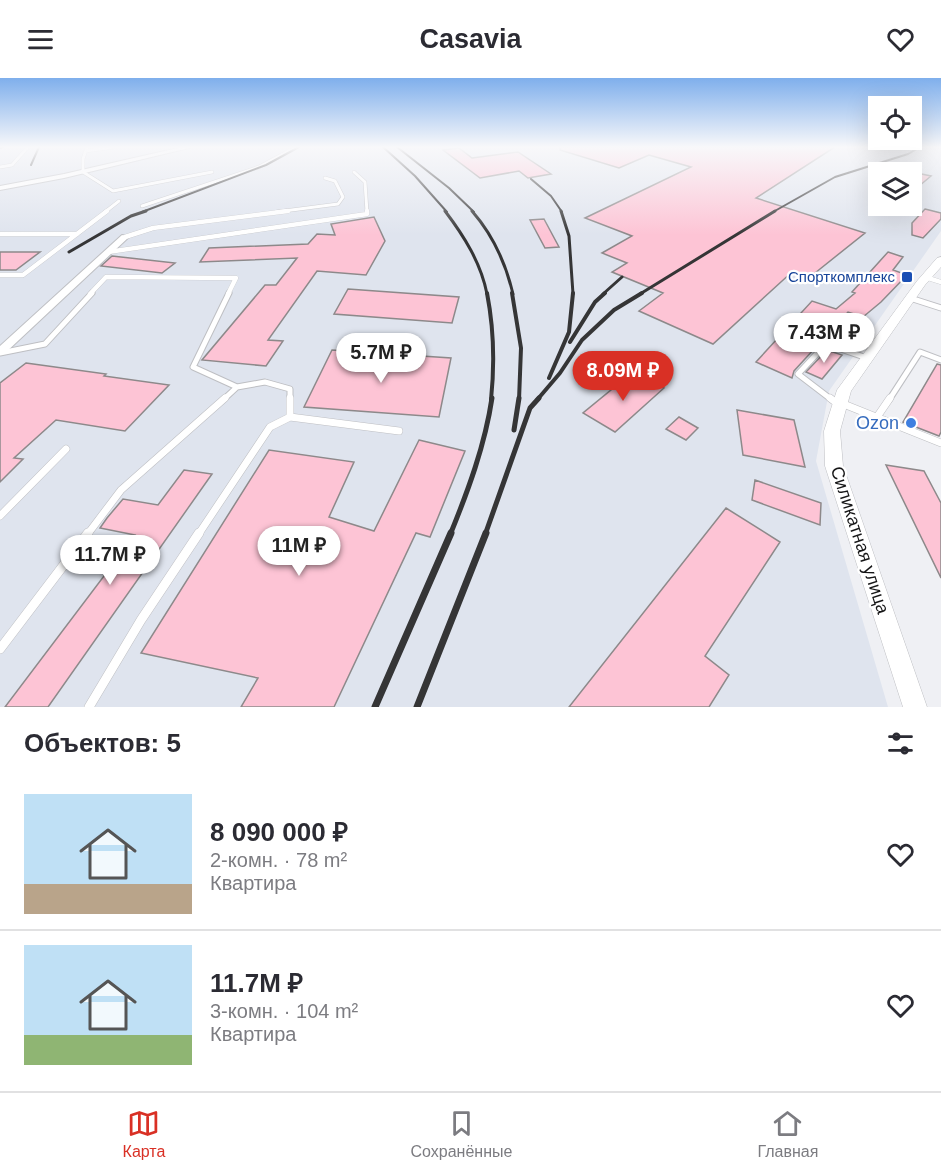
<!DOCTYPE html>
<html lang="ru">
<head>
<meta charset="utf-8">
<style>
  :root { --surface:#fff; --page:#f2f2f3; --text:#2b2b33; --muted:#7c7c81; --line:#e1e1e2; --accent:#d93025 }
  body { margin:0; font-family:Helvetica,sans-serif; background:var(--page); color:var(--text); height:100vh; display:flex; flex-direction:column; font-size:22px; white-space:nowrap }
  * { box-sizing:border-box; margin:0 }
  p { font-size:20px; color:var(--muted) }
  .icon { flex:none; width:33px; height:33px; fill:none; stroke:currentColor; stroke-width:2; stroke-linecap:round; stroke-linejoin:round }
  .map { position:relative; height:629px; overflow:hidden }
  .side { display:flex; flex-direction:column; background:var(--surface); flex:1 }
  .side>* { flex:none }
  .controls { position:absolute; left:868px; top:18px; display:grid; gap:12px }
  .controls a { display:grid; place-items:center; width:54px; height:54px; border-radius:0px; background:var(--surface); box-shadow:0 6px 24px #0002; font-size:30px }
  .price { position:absolute; translate:-50% -51px; padding:0 14px; border-radius:21px; background:#fff; color:#222; font-size:20px; line-height:39px; filter:drop-shadow(0 2px 3px #0008) }
  .price::after { content:''; position:absolute; left:50%; top:36px; width:18px; height:14px; margin-left:-9px; background:inherit; clip-path:polygon(0 0,100% 0,50% 100%) }
  .price.current { background:var(--accent); color:#fff }
  ul { padding:0; list-style:none }
  li { display:flex; align-items:center; gap:18px; height:150px; padding:0 24px }
  li+li { border-top:2px solid var(--line) }
  li span { display:grid; place-items:center; flex:none; width:168px; height:120px; border-radius:0px; color:#555 }
  li>.icon { margin-inline-start:auto }
  span .icon { width:72px; height:72px; fill:#fffc; stroke-width:1 }
  li b { font-size:26px }
  h2 { display:flex; justify-content:space-between; align-items:center; height:72px; padding:0 24px; font-size:26px }
  header { display:flex; justify-content:space-between; align-items:center; height:78px; padding:0 24px; background:var(--surface); font-size:27px; font-weight:800 }
  .tab-bar { display:flex; justify-content:space-around; align-items:center; height:84px; border-top:2px solid var(--line); background:var(--surface); font-size:16px; color:var(--muted) }
  .tab-bar a { display:grid; justify-items:center; gap:3px }
  .tab-bar .current { color:var(--accent) }
  .map>svg:first-child { display:block }
</style>
</head>
<body>
<header><svg class="icon" aria-label="menu" viewBox="0 0 24 24"><path d="M4 6h16M4 12h16M4 18h16"/></svg>Casavia<svg class="icon" aria-label="heart" viewBox="0 0 24 24"><path d="M12 20l-8-8c-3-5 5-10 8-4 3-6 11-1 8 4z"/></svg></header>
<div class="map">
<svg width="941" height="629" viewBox="0 0 941 629">
  <rect width="100%" height="100%" fill="#eff0f4"/>
  <!-- built -->
  <path fill="#dfe4ee" fill-rule="evenodd" d="M0,69H941V153L829,313L816,383L888,629H0ZM879,94H912V128H879Z"/>
  <!-- building -->
  <path fill="#fdc4d5" stroke="#8d898a" stroke-width="1.5" d="M560,69H835L756,120L865,155L810,199L793,193L713,266L639,233L663,215L612,194L627,185L602,175L632,158L585,140L691,89L649,77L619,90L560,72Z
    M459,70L472,80L518,74L551,96L528,100L519,93L480,100L443,72Z
    M912,94L931,98L912,114Z
    M925,131L941,135V141L923,160L912,157V145Z
    M374,139L385,163L366,197L317,193L268,262L283,263L266,288L202,282L265,207H276L297,180L200,184L209,170L308,166L317,156L335,157L331,146Z
    M544,141L559,169L545,170L530,142Z
    M0,174H40L16,192H0Z
    M888,174L903,179L893,192L907,197L881,224L863,239L848,234L794,293L792,300L756,284L812,223L836,231L855,215L852,214Z
    M112,178L175,185L162,195L101,188Z
    M348,211L459,219L452,245L334,236Z
    M332,272L451,280L439,339L304,329Z
    M827,272L842,277L822,301L806,294Z
    M26,285L106,296L104,298L169,307L125,353L56,342L14,380L23,381L0,404V305Z
    M937,286L941,287V354L939,358L903,344Z
    M633,294L664,310L615,354L583,335Z
    M737,332L794,342L805,389L743,377Z
    M679,339L698,350L686,362L666,351Z
    M419,362L465,373L430,459L416,455L334,629H241L258,600L141,575L269,372L354,384L329,439L374,453Z
    M886,387L924,393L941,425V500Z
    M184,392L212,396L48,629H5L135,457L100,450L107,440L123,421L158,427Z
    M755,402L821,425L820,447L752,422Z
    M726,430L780,464L705,578L729,597L709,629H569Z"/>
  <g fill="none" stroke-linecap="round" stroke-linejoin="round">
    <!-- service-far4 casing -->
    <g stroke="#bebfc3" stroke-width="4">
      <path id="service-far4" d="M87,69L83,81V94L113,113L212,94
        M86,73L114,69
        M0,89L12,87L28,69
        M354,94L365,104L367,134
        M142,128L259,89L296,69
        M105,134L119,123
        M276,134L338,126L343,119L335,103L325,100"/>
    </g>
    <!-- service-far3 casing -->
    <g stroke="#bebfc3" stroke-width="5">
      <path id="service-far3" d="M0,156H77
        M125,159L153,150L288,133
        M108,174L367,136V133
        M0,197H23L107,133
        M925,199L941,204
        M90,216L106,199L236,200L228,216"/>
    </g>
    <!-- service-far2 casing -->
    <g stroke="#bebfc3" stroke-width="7">
      <path id="service-far2" d="M910,220L941,230
        M0,275L45,266L92,215
        M237,309L265,304L290,311V322
        M223,322L237,309L193,289L229,215
        M832,322L798,296L826,266L867,280
        M889,322L920,274L941,282"/>
    </g>
    <!-- service-far1 casing -->
    <g stroke="#bebfc3" stroke-width="8">
      <path id="service-far1" d="M290,320V339L399,353
        M830,320L838,326
        M841,325L941,365
        M877,339L890,320
        M0,438L66,371
        M87,457L121,412L225,320
        M198,457L270,349L290,339"/>
    </g>
    <!-- service casing -->
    <g stroke="#bebfc3" stroke-width="10">
      <path id="service" d="M0,571L88,455
        M89,629L141,542L199,455"/>
    </g>
    <!-- minor casing -->
    <g stroke="#bebfc3" stroke-width="2">
      <path id="minor" d="M182,69H193L64,100L0,112V108L64,96Z
        M122,157L129,159L4,276L0,277V268Z"/>
    </g>
    <!-- tertiary casing -->
    <g stroke="#bebfc3" stroke-width="1">
      <path id="tertiary" d="M941,179V189L925,207L851,313L840,353L843,388L927,629H903L825,388L824,353L837,312L917,203L937,180Z"/>
    </g>
    <!-- service-far4 -->
    <use href="#service-far4" stroke="#fff" stroke-width="3"/>
    <!-- service-far3 -->
    <use href="#service-far3" stroke="#fff" stroke-width="4.5"/>
    <!-- service-far2 -->
    <use href="#service-far2" stroke="#fff" stroke-width="5"/>
    <!-- service-far1 -->
    <use href="#service-far1" stroke="#fff" stroke-width="7"/>
    <!-- service -->
    <use href="#service" stroke="#fff" stroke-width="9"/>
    <!-- minor -->
    <use href="#minor" fill="#fff" fill-rule="evenodd"/>
    <!-- tertiary -->
    <use href="#tertiary" fill="#fff" fill-rule="evenodd"/>
    <!-- rail-far4 -->
    <path stroke="#353536" stroke-width="2" d="M383,69L415,98L447,134
      M397,69L449,110L474,134
      M0,70L3,69
      M31,87L39,69
      M531,101L551,118L562,134
      M142,134L266,87L299,69
      M773,134L835,99L908,76L920,69"/>
    <!-- rail-far3 -->
    <path stroke="#353536" stroke-width="3" d="M445,133C464,158 481,185 487,216
      M472,133C492,156 506,186 513,216
      M561,133L569,158L573,216
      M69,174L131,138L146,133
      M603,216L622,199
      M640,216L775,133"/>
    <!-- rail-far2 -->
    <path stroke="#353536" stroke-width="4" d="M487,215C494,251 495,284 491,322
      M512,215L521,270L519,322
      M570,264L595,224L605,215
      M549,300L569,254L573,215
      M537,322L560,295L582,262L614,232L642,215"/>
    <!-- rail-far1 -->
    <path stroke="#353536" stroke-width="5" d="M514,352L519,320
      M450,457C468,413 485,367 492,320
      M485,457L530,330L539,320"/>
    <!-- rail -->
    <path stroke="#353536" stroke-width="7" d="M375,629L451,455
      M417,629L486,455"/>
  </g>
  <!-- sky -->
  <linearGradient id="sky" x2="0" y2="1"><stop stop-color="#7fafec"/><stop offset="0.44" stop-color="#f8f8fa"/><stop offset="1" stop-color="#f8f8fa" stop-opacity="0"/></linearGradient>
  <rect width="941" height="157" fill="url(#sky)"/>
  <!-- markers -->
  <rect fill="#1a4fb4" stroke="#fff" stroke-width="2" x="901" y="193" width="12" height="12" rx="3"/>
  <circle fill="#3f7fe0" stroke="#fff" stroke-width="2" cx="911" cy="345" r="6"/>
  <g text-anchor="middle" stroke-width="4.5" stroke-linejoin="round" paint-order="stroke">
    <!-- far-transit labels -->
    <g font-size="15" fill="#164399" stroke="#fff" text-anchor="end">
      <text x="895" y="204">Спорткомплекс</text>
    </g>
    <!-- shop labels -->
    <g font-size="18" fill="#366cbe" stroke="#fff" text-anchor="end">
      <text x="899" y="351">Ozon</text>
    </g>
    <!-- street labels -->
    <g font-size="18" fill="#161617" stroke="#fff">
      <text transform="translate(860 462) rotate(72)" y="6">Силикатная улица</text>
    </g>
  </g>
</svg>
<div class="controls">
<a><svg class="icon" aria-label="locate" viewBox="0 0 24 24"><circle cx="12" cy="12" r="6"/><path d="M12 2v4M12 18v4M2 12h4M18 12h4"/></svg></a>
<a><svg class="icon" aria-label="layers" viewBox="0 0 24 24"><path d="M12 4l9 5-9 5-9-5zM3 14l9 5 9-5"/></svg></a>
</div>
<b class="price" style="left:824px;top:286px">7.43M ₽</b>
<b class="price" style="left:381px;top:306px">5.7M ₽</b>
<b class="price current" style="left:623px;top:324px">8.09M ₽</b>
<b class="price" style="left:299px;top:499px">11M ₽</b>
<b class="price" style="left:110px;top:508px">11.7M ₽</b>
</div>
<section class="side">
<h2>Объектов: 5<svg class="icon" aria-label="filters" viewBox="0 0 24 24"><path d="M4 7h16M4 17h16"/><circle cx="9" cy="7" r="2"/><circle cx="15" cy="17" r="2"/></svg></h2>
<ul>
<li><span style="background:linear-gradient(#bfe0f5 75%,#b9a48a 0)"><svg class="icon" aria-label="home" viewBox="0 0 24 24"><path d="M3 11l9-7 9 7M6 9v11h12V9"/></svg></span><div><b>8 090 000 ₽</b><p>2-комн. · 78 m²</p><p>Квартира</p></div><svg class="icon" aria-label="heart" viewBox="0 0 24 24"><path d="M12 20l-8-8c-3-5 5-10 8-4 3-6 11-1 8 4z"/></svg></li>
<li><span style="background:linear-gradient(#bfe0f5 75%,#8fb573 0)"><svg class="icon" aria-label="home" viewBox="0 0 24 24"><path d="M3 11l9-7 9 7M6 9v11h12V9"/></svg></span><div><b>11.7M ₽</b><p>3-комн. · 104 m²</p><p>Квартира</p></div><svg class="icon" aria-label="heart" viewBox="0 0 24 24"><path d="M12 20l-8-8c-3-5 5-10 8-4 3-6 11-1 8 4z"/></svg></li>
</ul>
</section>
<nav class="tab-bar">
<a class="current"><svg class="icon" aria-label="map" viewBox="0 0 24 24"><path d="M3 6l6-2 6 2 6-2v14l-6 2-6-2-6 2zM9 4v14M15 6v14"/></svg>Карта</a>
<a><svg class="icon" aria-label="saved" viewBox="0 0 24 24"><path d="M7 4h10v16l-5-4-5 4z"/></svg>Сохранённые</a>
<a><svg class="icon" aria-label="home" viewBox="0 0 24 24"><path d="M3 11l9-7 9 7M6 9v11h12V9"/></svg>Главная</a>
</nav>
</body>
</html>
